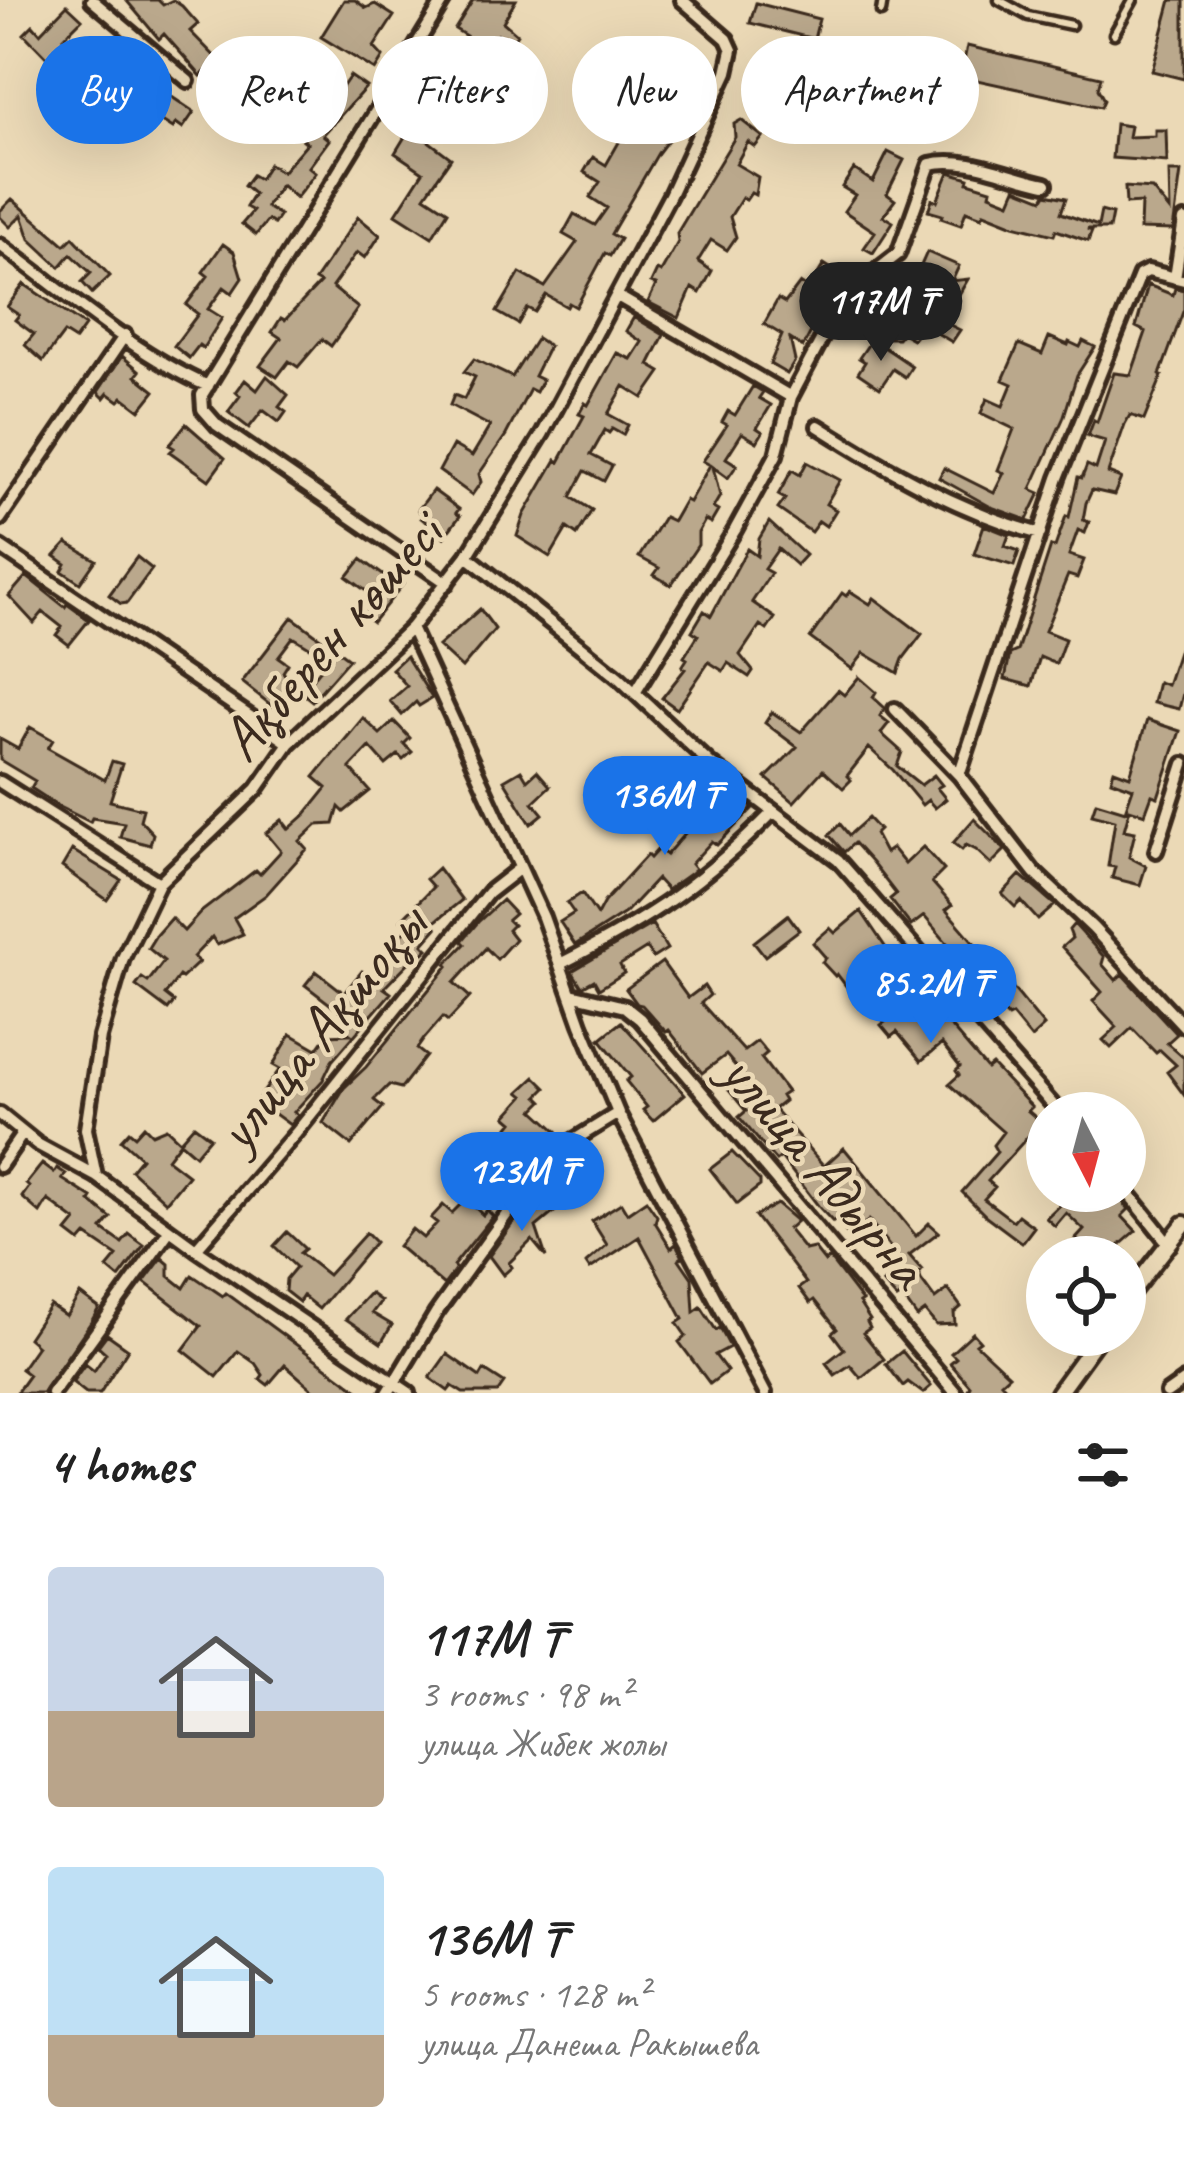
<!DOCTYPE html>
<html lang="en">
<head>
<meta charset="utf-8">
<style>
  :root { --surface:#fff; --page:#f2f2f2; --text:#222; --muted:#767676; --accent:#1a73e8 }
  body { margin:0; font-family:Caveat,sans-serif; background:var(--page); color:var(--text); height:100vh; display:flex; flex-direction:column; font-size:45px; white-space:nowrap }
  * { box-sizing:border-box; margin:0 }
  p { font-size:39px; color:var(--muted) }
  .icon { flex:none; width:66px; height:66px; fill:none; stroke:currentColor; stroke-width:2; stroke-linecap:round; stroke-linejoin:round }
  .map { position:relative; height:1393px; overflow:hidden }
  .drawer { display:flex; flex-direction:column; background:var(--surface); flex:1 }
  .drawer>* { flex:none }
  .banner { position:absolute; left:36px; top:36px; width:1113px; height:108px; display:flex; gap:24px }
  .needle { width:78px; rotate:174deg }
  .buttons { position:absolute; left:1026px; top:1092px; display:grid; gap:24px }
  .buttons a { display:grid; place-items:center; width:120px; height:120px; border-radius:50%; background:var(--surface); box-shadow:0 12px 48px #0002; font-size:60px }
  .price { position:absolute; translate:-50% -102px; padding:0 27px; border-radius:42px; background:var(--accent); color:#fff; font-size:39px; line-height:78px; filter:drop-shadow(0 3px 6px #0008) }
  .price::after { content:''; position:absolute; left:50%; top:72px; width:36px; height:27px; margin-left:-18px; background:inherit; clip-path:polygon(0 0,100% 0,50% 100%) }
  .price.selected { background:#222; color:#fff }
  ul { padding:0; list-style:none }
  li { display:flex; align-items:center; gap:36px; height:300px; padding:0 48px }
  li span { display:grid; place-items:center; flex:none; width:336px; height:240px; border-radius:12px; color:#555 }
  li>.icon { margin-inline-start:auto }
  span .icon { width:144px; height:144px; fill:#fffc; stroke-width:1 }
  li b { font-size:51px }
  h2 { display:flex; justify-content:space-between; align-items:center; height:144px; padding:0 48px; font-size:51px }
  .tag { padding:0 42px; border-radius:54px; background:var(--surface); box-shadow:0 12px 48px #0002; font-size:42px; line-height:108px }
  .tag.selected { background:var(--accent); color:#fff }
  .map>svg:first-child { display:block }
</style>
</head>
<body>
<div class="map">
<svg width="1184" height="1393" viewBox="0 0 1184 1393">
  <rect width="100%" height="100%" fill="#ebd9b6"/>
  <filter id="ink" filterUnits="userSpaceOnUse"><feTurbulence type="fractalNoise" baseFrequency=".00833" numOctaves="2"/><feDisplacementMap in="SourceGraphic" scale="24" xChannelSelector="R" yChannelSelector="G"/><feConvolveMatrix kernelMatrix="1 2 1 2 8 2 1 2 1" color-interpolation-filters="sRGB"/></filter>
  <g filter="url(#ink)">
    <!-- building -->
    <path fill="#baa88c" stroke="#3b2a1e" stroke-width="3" d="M126,0H158L163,5L173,0L182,6L198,24L190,31L230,72L217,85L205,72L201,76L164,34L159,39Z
      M344,0H355L366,8L375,4L394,16L374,47L383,57L375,70L321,37Z
      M473,0H516L503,22L517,34L511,43L498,35L475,83L463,77L445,104L478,125L469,139L438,123L427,140L451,158L425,196L448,211L432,237L396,214L423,172L395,153L466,36L455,29Z
      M1171,0H1184V79L1152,71Z
      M756,3L819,19L814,39L750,23Z
      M67,5L82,19L63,38L73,48L55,66L24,34L33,25L40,33Z
      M108,43L132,66L138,59L166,88L163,91L194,112L183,128L176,123L173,128L154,116L156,113L129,88L115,103L106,95L114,86L103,75L109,69L95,58Z
      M967,46L1101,77L1098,89L1104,100L1101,107L949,74L953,63L963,66Z
      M905,66L950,82L958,92L955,100L942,95L932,116L920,124L897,111L911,85L900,81Z
      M647,69L671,82L679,71L697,83L682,106L690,111L658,153L611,234L620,239L610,256L605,253L576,307L569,303L567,307L546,295L535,312L527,308L518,324L497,312L520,273L545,287L577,242L563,234L574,214L595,225L607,208L590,197L600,182L584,172L593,157L606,165L631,121L645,128L657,109L632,95Z
      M350,76L366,87L323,135L329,140L309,167L316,173L296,198L281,185L266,207L280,215L274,224L268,220L256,235L242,224L253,211L246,207L254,194L244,186L252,175L259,179L269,164L282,172L307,143L303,140L316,122L311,118L325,97L332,102Z
      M741,120L763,137L755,147L748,142L736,164L758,177L755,195L751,193L746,200L742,198L730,217L736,237L727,250L711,240L698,261L712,271L700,293L692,288L679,318L648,302L656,285L651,283L657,270L661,272L678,242L677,233L735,137L734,124Z
      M1115,124L1130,126L1128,137L1155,136V130H1166L1167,162L1112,158Z
      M888,152L904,160L887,194L895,200L883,216L893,222L873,253L864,248L875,232L844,211L855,195L842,187L854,169L873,182Z
      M949,172L969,178L968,182L991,189L990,194L1010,202L1016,188L1043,199L1046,194L1066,198L1061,213L1098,226L1101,211L1112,214L1109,229H1087L1092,231L1088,241L1056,230L1054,235L1014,225L984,213L982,217L966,211L961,225L941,218L942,215L928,211L932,199L937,201Z
      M1169,172H1181L1173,230L1140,229L1141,203L1126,204L1125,187L1152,189L1170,211Z
      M12,199L65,245L73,237L110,276L92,293L82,282L91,273L71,254L60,267L30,239L22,215L10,227L0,217V211Z
      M358,217L380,235L365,258L357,252L332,287L358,308L331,346L322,339L298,367L289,361L277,377L260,366L281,338L272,332L281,318L285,320L320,283L315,280Z
      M223,244L234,252L242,278L232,293L224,287L208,309L222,318L203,348L199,345L189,358L174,346L198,314L186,305L208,276L203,272Z
      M927,252L959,266L952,281L968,279L954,303L940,295L928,314L960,330L952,342L925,326L913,339L902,333L898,338H881L893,320L888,317L906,289L901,286L908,275L915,279Z
      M824,264L841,275L803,347L790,339L795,361L787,374L770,364L782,335L764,324L778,299L785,303L800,283L809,289Z
      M24,284L85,326L75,340L64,333L43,361L25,345L34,334L15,320L19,315L7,307Z
      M1148,285L1173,295L1175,288L1184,290V309L1160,375L1162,376L1144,420L1130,415L1125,424L1108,473L1121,478L1114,495L1092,490L1086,503L1083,520L1089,522L1085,533L1078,530L1069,555L1084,560L1077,578L1068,575L1045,631L1065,639L1056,664L1040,657L1031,686L1005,679L1010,654L1017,651L1051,546L1055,547L1066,516L1069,517L1078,477L1082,478L1087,465L1096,469L1105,441L1088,436L1094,420L1097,422L1114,373L1131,375L1146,332L1136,327Z
      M634,317L664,335L649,365L661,372L643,398L624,386L608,414L628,425L623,435L612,429L609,433L605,430L591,455L612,466L604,481L585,471L571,497L592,510L577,535L567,528L550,557L517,536L524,515L556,460L559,462L584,416L579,414L585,403L588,405L617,353L631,359L642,342L626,331Z
      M1049,337L1068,345L1069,342L1080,347L1083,341L1095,347L1077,375L1063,419L1031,489L1040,493L1027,520L991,507L939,478L944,468L994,493L1004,473L998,470L1014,429L981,413L987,399L1003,406L1012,384L1003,380L1019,344L1042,354Z
      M537,338L549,346L534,376L542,380L536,392L530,389L506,435L479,474L481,482L472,495L439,471L453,445L472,456L490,426L450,405L454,395L464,399L475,377L464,372L474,359L512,377Z
      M872,339L912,366L905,377L893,369L880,388L858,373L865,362L859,358Z
      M122,356L140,371L136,376L155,391L140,410L123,397L119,401L108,393L104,398L98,392Z
      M267,376L288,395L279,407L286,412L279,422L263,410L249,428L228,412L240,396L236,392L245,380L257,390Z
      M753,386L763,392L759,398L771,405L757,428L763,432L757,442L742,433L726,458L737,465L728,478L713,467L720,496L713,508L718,511L711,523L705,520L698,533V545L671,585L654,575L659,568L639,557L664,517L673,521L685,500L689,502L710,465L703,461L727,425L722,422L728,411L735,415Z
      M186,424L225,458L209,480L170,452L174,448L169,445Z
      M807,462L840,480L826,504L836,510L826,526L819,521L811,532L778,509L785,499L778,495L792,470L800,475Z
      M433,490L459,509L456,513L460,516L444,537L421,518L423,515L418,510Z
      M769,522L805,555L796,565L778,549L764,569L771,573L752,602L775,618L767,630L760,625L740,655L753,671L749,677L728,663L723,671L709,662L677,709L662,698L685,669L682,667L687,659L684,657L698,635L692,631L704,611L711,616L747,549L757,556L759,539Z
      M984,525L1009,535L1005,546L1019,551L1014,566L974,554Z
      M67,543L96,560L80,583L62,571L66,564L55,556Z
      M137,557L152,569L127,603L121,604L109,595Z
      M361,559L391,581L394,577L403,584L373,622L364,615L377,599L347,577Z
      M26,576L65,607L67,604L89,620L69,645L56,635L62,627L43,612L34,623L9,596Z
      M850,591L870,604L874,598L922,634L903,659L898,673L864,653L852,669L810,638L842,593L846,596Z
      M480,609L495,629L462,668L438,646Z
      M292,617L349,659L312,701L301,692L329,659L293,637L278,657L288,664L283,672L295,688L277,710L242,682Z
      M1182,640L1184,690L1179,709L1153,703L1158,682L1167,685Z
      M406,656L432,698L419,706L416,702L402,715L390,701L407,686L392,669Z
      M859,677L876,692L873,697L885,708L880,716L889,723L881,733L902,752L897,766L921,785L934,775L942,785L937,788L946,799L935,808L928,800L922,805L893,770L869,748L847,776L851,780L843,788L823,770L794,802L766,778L797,747L765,723L772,712L801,732L838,690L844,695Z
      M363,718L380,734L394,721L410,738L404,744L412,752L403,760L398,755L386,765L370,747L350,768L370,791L344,812L339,807L334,824L317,825L300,841L307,849L266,895L234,918L243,934L217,945L212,937L193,957L199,962L182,978L179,976L165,995L174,1002L168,1010L136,986L142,978L148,982L164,961L148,948L156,935L171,918L184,931L201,912L256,870L260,874L281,851L266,833L282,820L289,829L306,814L327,788L314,777Z
      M1147,720L1180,731L1158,797L1152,795L1145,814L1126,808L1133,788L1111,780L1114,770L1130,776Z
      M30,727L53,740L48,748L105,780L112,761L122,764L110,801L143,809L140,820L153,834L150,845L120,837L124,823L92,818L90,822L60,807L31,788L35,781L0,760V739L18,749Z
      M521,770L527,780L537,771L550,786L533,802L543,814L531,824L504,780Z
      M705,772L753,808L717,845L712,841L691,864L695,869L691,873L667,890L657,879L625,913L575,945L560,922L574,913L567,903L582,893L597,915L604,902L647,855L650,858L659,848L666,855L687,831L675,821L692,803L700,789L694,784Z
      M1096,802L1129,812L1124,830L1135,832L1129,857L1146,866L1140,885L1112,878L1115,867L1108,866L1115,820L1092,814Z
      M868,818L879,830L875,834L885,853L892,848L905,864L923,847L944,870L932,882L952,905L946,910L978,947L968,956L961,948L943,963L934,953L947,943L924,916L911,926L890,899L896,894L872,863L854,843L844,852L829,835L840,824L849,835Z
      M974,819L1005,850L991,864L976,850L966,845L962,850L953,843Z
      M72,850L121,880L107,900L62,867Z
      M438,868L462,900L432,924L437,928L423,944L428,949L420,956L418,953L384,988L391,993L332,1061L323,1080L294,1112L298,1115L290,1125L257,1101L280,1069L273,1065L291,1034L317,1049L327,1035L350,1034L336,1023L343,1014L305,985L316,971L344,993L362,971L371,978L396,954L389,947L409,927L401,920L433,887L426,879Z
      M1020,875L1055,905L1038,920L1021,901L1015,907L1002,894Z
      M502,900L515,914L508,920L513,925L508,930L515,939L497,959L486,948L454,983L470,997L448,1021L443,1017L424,1039L417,1049L426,1056L401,1088L389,1085L374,1100L383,1107L351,1145L323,1123L344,1088L366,1067L448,966L446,964L465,944L462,941L478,922Z
      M861,911L890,954L894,950L927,990L923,993L939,1013L987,1069L992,1065L1032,1107L1028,1111L1041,1122L988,1181L995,1187L984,1199L1013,1221L1018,1215L1034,1227L1022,1243L986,1216L962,1192L997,1152L993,1145L1003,1132L949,1084L959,1075L956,1071L960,1067L942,1044L921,1061L897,1032L891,1037L881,1025L885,1022L864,998L858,1002L837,974L835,976L822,962L826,958L813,943L830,928L835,933Z
      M788,915L799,930L765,956L754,942Z
      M652,924L667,949L653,958L647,948L620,965L624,973L599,989L594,980L582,987L572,971Z
      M1074,924L1104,957L1102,964L1116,980L1122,974L1177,1034L1167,1043L1184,1058V1095L1167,1072L1176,1065L1160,1050L1156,1053L1132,1028L1111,1048L1103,1040L1117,1027L1093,1001L1102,992L1062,947L1072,938L1069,930Z
      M662,962L688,998L704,986L710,995L701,1003L744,1051L757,1041L767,1053L761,1058L787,1092L781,1096L784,1101L774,1109L824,1166L844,1148L916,1236L929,1223L939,1232L909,1255L922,1270L919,1274L921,1280L935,1299L948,1289L961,1307L954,1313L955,1324L936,1325L925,1311L917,1317L902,1296L897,1299L883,1283L904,1265L869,1220L849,1236L836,1219L833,1222L819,1207L781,1157L776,1161L739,1117L746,1111L727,1088L743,1075L726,1055L702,1073L669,1030L666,1032L642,1005L637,1004L626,989Z
      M994,965L1044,1026L1031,1038L1012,1015L1008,1017L985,992L981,996L972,986Z
      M621,1022L685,1094L653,1121L643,1110L647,1107L626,1081L631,1077L600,1039Z
      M535,1077L546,1088L538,1096L543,1101L534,1110L557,1131L536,1154L539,1156L513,1189L499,1172L505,1166L473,1146L488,1134L497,1142L513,1122L506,1116L524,1096L519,1092Z
      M194,1125L210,1137L195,1155L180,1142L167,1159L188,1175L166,1202L131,1170L141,1158L121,1140L129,1131L135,1136L144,1126L152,1134L166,1128L180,1141Z
      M732,1152L760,1181V1186L737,1204L710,1169Z
      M42,1164L54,1173L57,1168L66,1174L62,1179L92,1198L90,1201L111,1218L102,1229L122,1243L129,1234L144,1245L119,1278L107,1268L117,1256L86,1235L80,1242L67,1232L76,1221L48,1200L40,1213L22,1197L29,1187L26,1184Z
      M1074,1191H1099L1112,1203L1121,1200L1129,1209L1122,1216L1136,1231L1119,1246L1125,1251L1119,1257H1096L1076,1239L1084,1230L1066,1213L1055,1226L1046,1218Z
      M547,1194L559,1208L536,1227L546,1257L532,1240L509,1263L512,1267L503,1275L489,1256L512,1224Z
      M466,1199L483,1215L487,1210L493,1216L453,1266L456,1269L444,1285L398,1246L412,1229L423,1238L437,1223L431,1218L443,1205L452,1213Z
      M646,1200L657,1216L655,1222L671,1248L676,1244L683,1257L679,1259L692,1278L694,1312L701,1307L716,1330L720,1328L730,1347L715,1355L727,1371L710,1384L679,1342L686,1336L677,1323L683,1319L639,1237L590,1269L586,1263L607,1245L592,1221L621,1203L627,1213Z
      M777,1204L797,1221L788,1229L805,1250L814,1248L825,1262L829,1258L862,1301L859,1303L870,1320L867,1322L870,1328L863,1333L884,1359L861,1378L850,1365L835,1375L826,1363L844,1349L832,1333L837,1329L814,1300L810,1303L799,1288L806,1283L755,1216Z
      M287,1232L305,1249L300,1253L328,1275L366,1233L375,1242L319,1309L303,1296L299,1302L285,1291L286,1279L296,1267L274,1246Z
      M162,1258L169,1264V1276L184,1288L192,1275L223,1296L226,1293L362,1393H317L285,1365L268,1385L260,1379L263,1375L255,1363L238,1351L217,1377L183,1350L201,1326L144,1282Z
      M370,1293L381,1301L372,1313L392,1325L381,1343L346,1319Z
      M80,1294L99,1308L91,1322L42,1393H16L29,1375L21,1369L37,1346L28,1338L50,1305L66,1316Z
      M973,1333L980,1341L976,1344L1009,1375L1001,1382L1011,1393H966L970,1386L950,1363L956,1358L951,1353Z
      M107,1334L128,1349L100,1393H86L72,1382L85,1364L94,1371L106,1353L98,1346Z
      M902,1351L931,1386L923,1393L908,1382L903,1386L886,1364Z
      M447,1354L480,1377L484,1370L504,1383L497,1393H463L452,1386L448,1391L430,1378Z"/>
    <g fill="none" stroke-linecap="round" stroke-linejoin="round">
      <!-- service casing -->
      <g stroke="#3b2a1e" stroke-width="15">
        <path id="service" d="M999,0L1028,16L1071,25
          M881,12L883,0
          M1114,34L1133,0"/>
      </g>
      <!-- minor casing -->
      <g stroke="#3b2a1e" stroke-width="20">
        <path id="minor" d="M92,0L188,81
          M444,0L202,395L203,409L217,425L447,583
          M0,245C66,293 133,353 208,386
          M1175,278L1184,220
          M619,297L791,397
          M818,426C887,470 961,512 1040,534
          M0,519L125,335
          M0,547L289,743
          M467,556L618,677L712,765L838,860L1060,1113
          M411,628L543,917L581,1024L618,1113L765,1393
          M635,693L735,530L776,455L791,397L838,308L853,289L898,254L930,164C966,155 1010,177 1046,184
          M895,709L959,775L1034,872L1093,928L1184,1026
          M959,775L1058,478L1140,275L1148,271L1184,280
          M0,782L159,883
          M1156,851L1184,764
          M562,963C649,919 704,882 773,812
          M571,994L625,1007L640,1019L956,1393
          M0,1114L37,1144L96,1176L196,1249L409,1393
          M0,1166L23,1133
          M96,1176L86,1129L100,1037L123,958L159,883L257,789L289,743L411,628L467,556L543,433L670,195L727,72L732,50L727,39L682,0
          M1125,1189L1170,1245
          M196,1249L296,1133L488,893L520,868
          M52,1393L169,1231
          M388,1393L436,1313L532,1179L558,1150L618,1113
          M1167,1393L1184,1381"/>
      </g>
      <!-- tertiary casing -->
      <g stroke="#3b2a1e" stroke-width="22">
        <path id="tertiary" d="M1125,1300L1184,1224
          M1058,1393L1100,1335"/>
      </g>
      <!-- service -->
      <use href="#service" stroke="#ebd9b6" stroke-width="6"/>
      <!-- minor -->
      <use href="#minor" stroke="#ebd9b6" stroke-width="10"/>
      <!-- tertiary -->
      <use href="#tertiary" stroke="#ebd9b6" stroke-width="14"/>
    </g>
  </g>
  <g text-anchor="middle" stroke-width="9" stroke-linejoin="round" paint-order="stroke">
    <!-- street labels -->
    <g font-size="60" fill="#3b2a1e" stroke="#ebd9b6">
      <text transform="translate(330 636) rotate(-49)" y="21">Ақберен көшесі</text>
      <text transform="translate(320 1027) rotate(-51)" y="21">улица Ақшоқы</text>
      <text transform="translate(826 1169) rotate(50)" y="21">улица Адырна</text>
    </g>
  </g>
</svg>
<div class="buttons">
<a><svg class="needle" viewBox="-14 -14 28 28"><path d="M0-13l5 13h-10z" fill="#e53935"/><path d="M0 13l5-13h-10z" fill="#767676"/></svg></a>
<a><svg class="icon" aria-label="locate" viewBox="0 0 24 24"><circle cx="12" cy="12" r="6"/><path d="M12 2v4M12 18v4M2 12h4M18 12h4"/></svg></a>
</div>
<b class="price selected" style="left:881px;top:364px">117M ₸</b>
<b class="price" style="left:665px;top:858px">136M ₸</b>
<b class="price" style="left:931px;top:1046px">85.2M ₸</b>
<b class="price" style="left:522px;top:1234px">123M ₸</b>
<div class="banner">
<a class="tag selected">Buy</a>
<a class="tag">Rent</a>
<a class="tag">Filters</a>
<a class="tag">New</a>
<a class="tag">Apartment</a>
</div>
</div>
<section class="drawer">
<h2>4 homes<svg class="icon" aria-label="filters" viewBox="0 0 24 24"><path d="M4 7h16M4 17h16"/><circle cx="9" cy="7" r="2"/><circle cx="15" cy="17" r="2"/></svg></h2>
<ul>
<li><span style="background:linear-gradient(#c9d6e8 60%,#b9a48a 0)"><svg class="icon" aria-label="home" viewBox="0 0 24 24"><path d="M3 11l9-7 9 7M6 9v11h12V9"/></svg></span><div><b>117M ₸</b><p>3 rooms · 98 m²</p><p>улица Жибек жолы</p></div></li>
<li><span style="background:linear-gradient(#bfe0f5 70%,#b9a48a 0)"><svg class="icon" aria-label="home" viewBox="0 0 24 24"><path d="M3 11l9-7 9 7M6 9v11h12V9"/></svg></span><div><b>136M ₸</b><p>5 rooms · 128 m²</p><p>улица Данеша Ракышева</p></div></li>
</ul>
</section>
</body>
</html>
